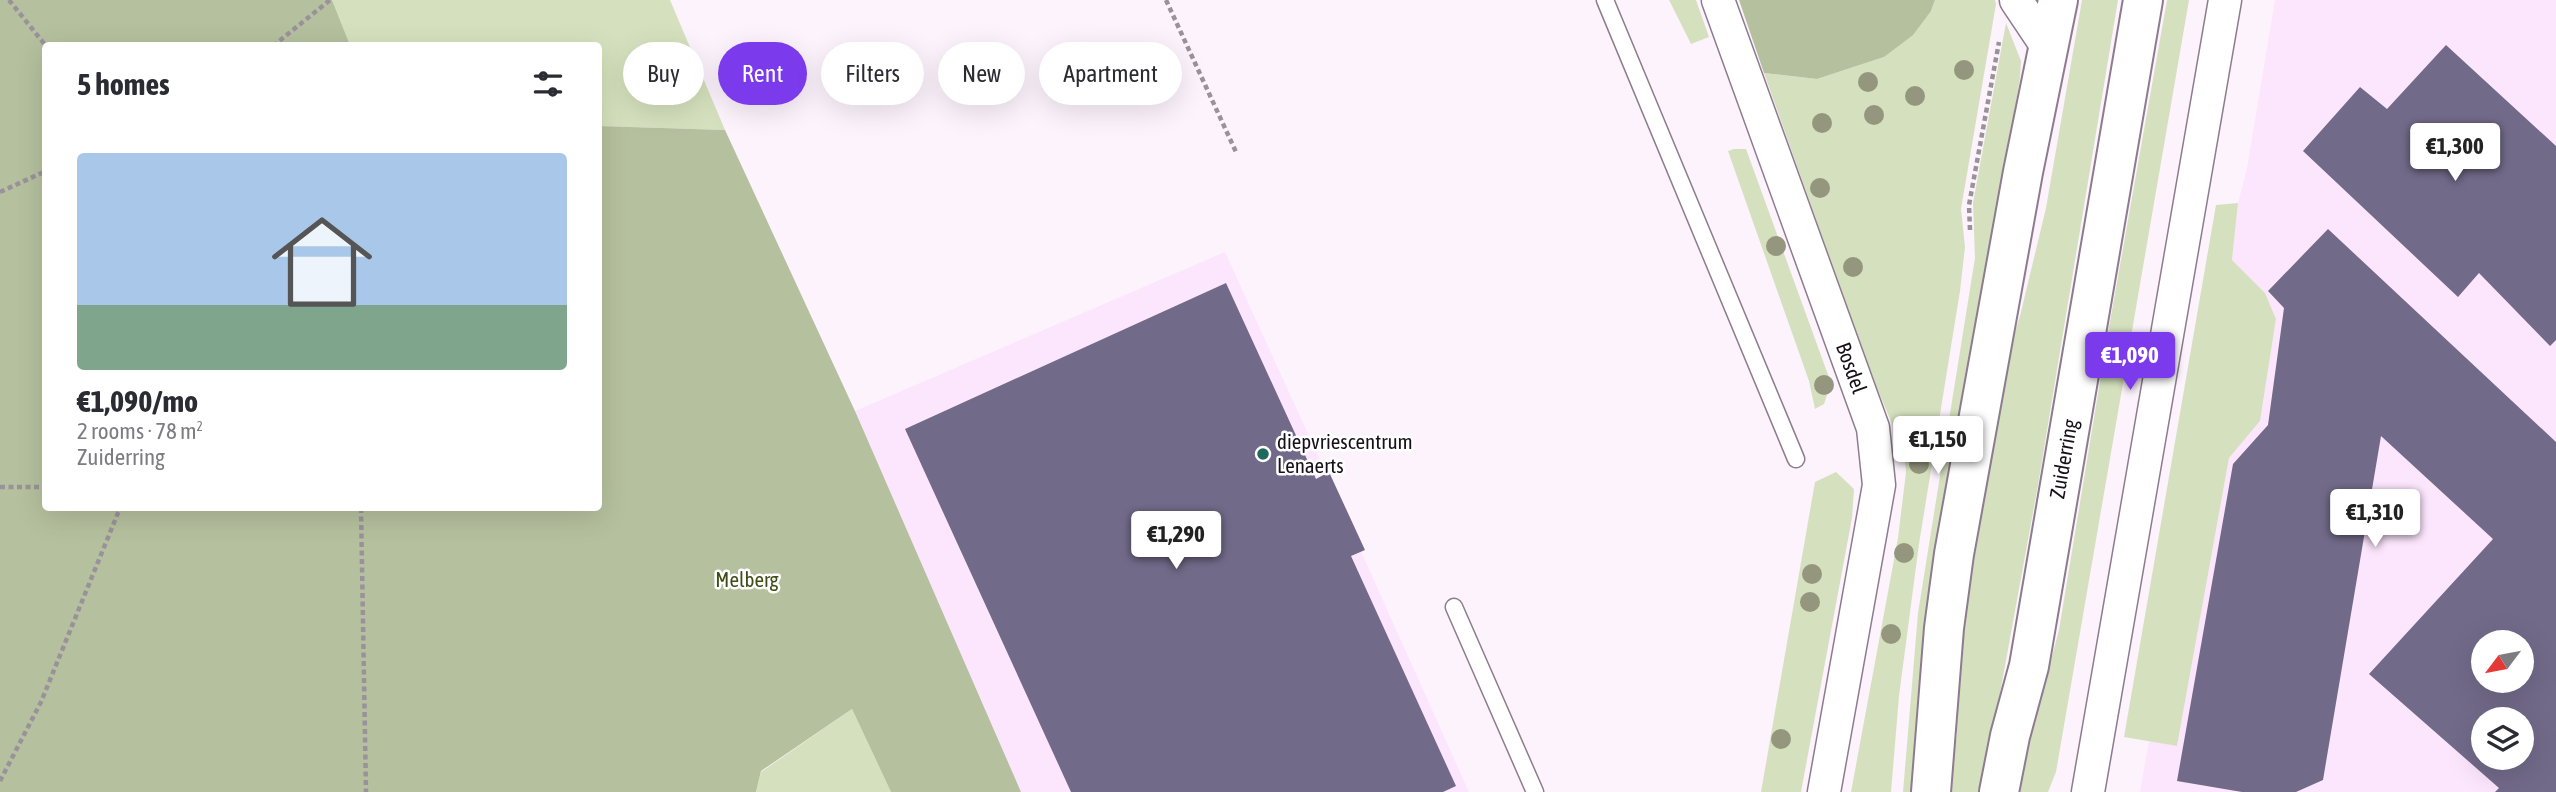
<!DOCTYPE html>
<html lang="en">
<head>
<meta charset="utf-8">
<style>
  :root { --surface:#fff; --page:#f7f7f7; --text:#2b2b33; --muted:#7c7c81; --accent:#7c3aed }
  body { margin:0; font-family:"Asap Condensed",sans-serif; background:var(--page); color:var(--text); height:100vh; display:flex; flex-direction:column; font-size:26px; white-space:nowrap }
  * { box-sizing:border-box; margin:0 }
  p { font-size:23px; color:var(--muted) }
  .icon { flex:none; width:38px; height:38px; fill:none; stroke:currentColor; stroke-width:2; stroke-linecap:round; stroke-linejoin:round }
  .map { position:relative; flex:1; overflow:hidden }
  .side { position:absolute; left:42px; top:42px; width:560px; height:469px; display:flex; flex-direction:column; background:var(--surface); border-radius:7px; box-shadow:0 7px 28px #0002 }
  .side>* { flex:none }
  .guide { position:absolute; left:623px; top:42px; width:665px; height:63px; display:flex; gap:14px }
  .needle { width:46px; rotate:238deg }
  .fabs { position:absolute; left:2471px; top:630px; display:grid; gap:14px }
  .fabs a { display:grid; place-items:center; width:63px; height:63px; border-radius:50%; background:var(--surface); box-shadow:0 7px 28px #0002; font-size:35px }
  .price { position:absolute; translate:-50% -60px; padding:0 16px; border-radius:7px; background:#fff; color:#222; font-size:23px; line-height:46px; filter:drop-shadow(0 2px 4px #0008) }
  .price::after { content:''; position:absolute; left:50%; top:42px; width:21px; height:16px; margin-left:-10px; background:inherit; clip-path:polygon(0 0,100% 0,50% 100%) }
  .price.on { background:var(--accent); color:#fff }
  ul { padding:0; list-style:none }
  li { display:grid; align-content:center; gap:14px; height:371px; padding:0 35px }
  li span { display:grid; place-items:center; height:217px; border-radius:7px; color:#555 }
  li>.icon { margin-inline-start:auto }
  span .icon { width:126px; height:126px; fill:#fffc; stroke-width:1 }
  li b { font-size:30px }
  h2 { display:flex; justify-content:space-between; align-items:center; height:84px; padding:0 35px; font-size:30px }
  .tag { padding:0 24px; border-radius:32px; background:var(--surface); box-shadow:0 7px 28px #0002; font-size:24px; line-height:63px }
  .tag.on { background:var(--accent); color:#fff }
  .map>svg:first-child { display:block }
</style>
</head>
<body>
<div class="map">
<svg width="2556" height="792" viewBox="0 0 2556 792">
  <rect width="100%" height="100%" fill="#fcf3fc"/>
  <!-- built -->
  <path fill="#fce6fd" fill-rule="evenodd" d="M2275,0H2556V792H2140L2149,741L2177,746L2229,458L2260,421L2276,319L2265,293L2232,260L2238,203L2247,168ZM2483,642H2522V681H2483ZM2483,719H2522V758H2483Z
    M1225,252L1325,471L1469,792H1021L855,411Z"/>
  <!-- green -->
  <path fill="#d5e1be" d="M332,0H670L725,130L599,126L598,46L350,45Z
    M1669,0H1696L1709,37L1691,44Z
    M1935,0H1995L1996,4L1961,209L1965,247L1960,291L1919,544L1899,696L1891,792H1851L1898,538L1906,472L1904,452L1871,374L1764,73L1817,79L1884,57L1931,11Z
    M2082,0H2118L2038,485L1982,792H1947L1957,735L1958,652L1992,408L2020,316L2046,208Z
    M2167,0H2189L2056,772L2048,792H2016L2059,630L2108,333Z
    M2006,23L2021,61L2020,78L1956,469L1920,792H1903L1918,613L1975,258L1973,203Z
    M1734,149H1746L1831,383L1824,404L1815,409L1809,381L1728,151Z
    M2238,203L2232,260L2265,293L2276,319L2260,421L2229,458L2177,746L2124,737L2216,205Z
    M1836,472L1854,489L1852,518L1801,792H1761L1815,482Z
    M852,709L891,792H756L761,772Z"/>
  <!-- forest -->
  <path fill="#b5c09e" d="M0,0H332L350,45L46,46V508H598L599,126L725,130L855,411L1021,792H891L852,709L761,771L756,792H0Z
    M1739,0H1935L1931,11L1913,35L1884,57L1817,79L1764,73Z"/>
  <!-- building -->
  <path fill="#726a89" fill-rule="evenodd" d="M2446,45L2556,146V340L2550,346L2479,273L2458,297L2303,151L2360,87L2387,109Z
    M2328,229L2556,442V792H2495L2499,788L2369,674L2493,539L2381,436L2323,780L2296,792H2242L2177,781L2233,464L2268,425L2284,308L2268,291ZM2483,642H2522V681H2483ZM2483,719H2522V758H2483Z
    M1226,283L1316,479L1329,472L1365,550L1351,556L1456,786L1443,792H1071L905,429Z"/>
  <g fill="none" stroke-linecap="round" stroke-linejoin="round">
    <!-- service casing -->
    <g stroke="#8e7b8f" stroke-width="19">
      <path id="service" d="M1605,0L1796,459
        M1454,607L1535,792"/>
    </g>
    <!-- minor casing -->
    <g stroke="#8e7b8f" stroke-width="35">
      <path id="minor" d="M1718,0L1873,428L1879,485L1824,792
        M2016,0L2050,51
        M2088,792L2225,0"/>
    </g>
    <!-- secondary casing -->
    <g stroke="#8e7b8f" stroke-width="42">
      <path id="secondary" d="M1931,792L1944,628L1954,554L2023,172L2058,0
        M1999,792L2010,736L2029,666L2143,0"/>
    </g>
    <!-- path -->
    <path stroke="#9a929a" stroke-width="4.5" stroke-dasharray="5 3.5" stroke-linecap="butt" d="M9,0L46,46
      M1166,0L1236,152
      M273,46L330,0
      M0,192L46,171
      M1970,230L1969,205L1999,42
      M0,487H46
      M361,508L366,792
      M0,781L41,702L120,508"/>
    <!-- service -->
    <use href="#service" stroke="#fff" stroke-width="16"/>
    <!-- minor -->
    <use href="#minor" stroke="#fff" stroke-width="32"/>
    <!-- secondary -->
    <use href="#secondary" stroke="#fff" stroke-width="38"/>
  </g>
  <!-- trees -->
  <g fill="#94977e">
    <circle cx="1964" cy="70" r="10"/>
    <circle cx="1868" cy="82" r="10"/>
    <circle cx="1915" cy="96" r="10"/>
    <circle cx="1874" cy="115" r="10"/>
    <circle cx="1822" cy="123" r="10"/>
    <circle cx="1820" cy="188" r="10"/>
    <circle cx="1776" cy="246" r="10"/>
    <circle cx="1853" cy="267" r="10"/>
    <circle cx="1824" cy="385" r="10"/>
    <circle cx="1919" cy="464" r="10"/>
    <circle cx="1904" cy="553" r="10"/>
    <circle cx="1812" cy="574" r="10"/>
    <circle cx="1810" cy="602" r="10"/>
    <circle cx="1891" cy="634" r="10"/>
    <circle cx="1781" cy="739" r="10"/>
  </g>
  <!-- markers -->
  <circle fill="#20685d" stroke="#fff" stroke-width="2.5" cx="1263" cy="454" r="7"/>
  <g text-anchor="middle" stroke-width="5" stroke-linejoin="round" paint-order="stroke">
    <!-- street labels -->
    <g font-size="21" fill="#171018" stroke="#fff">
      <text transform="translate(1851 368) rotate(70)" y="7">Bosdel</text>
      <text transform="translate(2064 459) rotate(-80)" y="7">Zuiderring</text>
    </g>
    <!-- poi labels -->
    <g font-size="21" fill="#171018" stroke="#fff" text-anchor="start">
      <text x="1277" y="449">diepvriescentrum<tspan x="1277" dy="24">Lenaerts</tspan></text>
    </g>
    <!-- park labels -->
    <g font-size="21" fill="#3e4c16" stroke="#fff">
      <text x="747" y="587">Melberg</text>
    </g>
  </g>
</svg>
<div class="fabs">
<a><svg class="needle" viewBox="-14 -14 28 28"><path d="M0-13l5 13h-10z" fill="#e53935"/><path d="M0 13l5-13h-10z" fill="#7c7c81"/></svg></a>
<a><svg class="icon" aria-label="layers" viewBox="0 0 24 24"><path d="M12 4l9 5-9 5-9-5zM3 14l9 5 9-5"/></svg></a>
</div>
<b class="price" style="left:2455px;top:183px">€1,300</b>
<b class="price on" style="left:2130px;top:392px">€1,090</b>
<b class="price" style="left:1938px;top:476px">€1,150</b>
<b class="price" style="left:2375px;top:549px">€1,310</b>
<b class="price" style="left:1176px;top:571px">€1,290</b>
<div class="guide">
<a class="tag">Buy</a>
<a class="tag on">Rent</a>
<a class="tag">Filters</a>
<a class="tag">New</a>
<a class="tag">Apartment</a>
</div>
<section class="side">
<h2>5 homes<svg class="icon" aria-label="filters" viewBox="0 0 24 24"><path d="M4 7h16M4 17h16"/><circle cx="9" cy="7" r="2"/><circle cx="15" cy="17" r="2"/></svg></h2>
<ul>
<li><span style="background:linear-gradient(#a9c7e8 70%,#7fa58c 0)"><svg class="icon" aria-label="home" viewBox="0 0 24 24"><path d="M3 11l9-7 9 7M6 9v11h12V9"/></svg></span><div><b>€1,090/mo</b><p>2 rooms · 78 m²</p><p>Zuiderring</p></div></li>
</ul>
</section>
</div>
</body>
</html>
